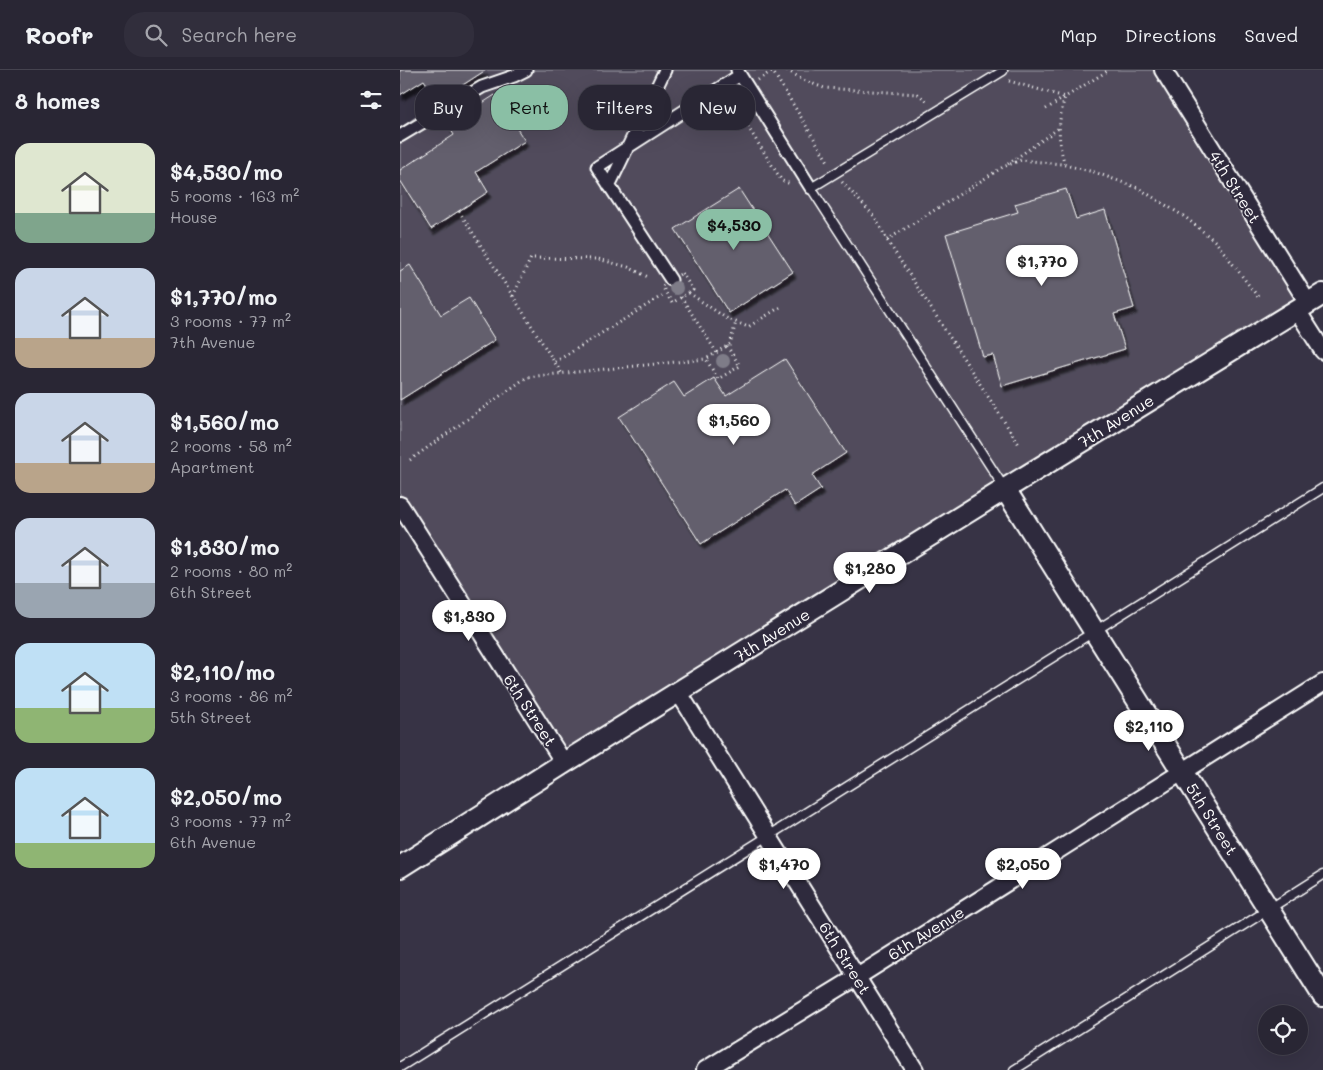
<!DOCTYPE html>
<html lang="en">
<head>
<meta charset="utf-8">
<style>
  :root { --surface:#292634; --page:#312e3c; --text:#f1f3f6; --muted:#a5a5ac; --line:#45434f; --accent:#8abfa5 }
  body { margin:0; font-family:Mali,sans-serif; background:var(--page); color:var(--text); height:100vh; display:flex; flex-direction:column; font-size:19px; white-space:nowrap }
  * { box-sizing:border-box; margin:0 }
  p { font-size:16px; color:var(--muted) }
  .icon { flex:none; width:28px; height:28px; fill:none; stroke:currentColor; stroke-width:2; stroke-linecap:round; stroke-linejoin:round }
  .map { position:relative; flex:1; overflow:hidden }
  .details { display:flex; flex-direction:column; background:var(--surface); width:400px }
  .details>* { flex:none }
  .banner { position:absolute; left:15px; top:15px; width:475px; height:45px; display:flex; gap:10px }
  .buttons { position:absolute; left:858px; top:935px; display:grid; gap:10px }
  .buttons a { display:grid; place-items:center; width:50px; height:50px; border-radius:50%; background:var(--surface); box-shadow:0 5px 20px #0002,0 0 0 1px var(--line); font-size:25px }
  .price { position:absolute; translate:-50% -42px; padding:0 11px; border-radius:18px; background:#fff; color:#222; font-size:16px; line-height:32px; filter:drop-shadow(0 1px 2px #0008) }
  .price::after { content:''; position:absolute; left:50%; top:30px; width:15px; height:11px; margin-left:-8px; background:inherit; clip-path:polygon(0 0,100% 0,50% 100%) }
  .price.current { background:var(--accent); color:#111 }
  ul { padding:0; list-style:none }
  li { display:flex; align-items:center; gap:15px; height:125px; padding:0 15px }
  li span { display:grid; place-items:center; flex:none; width:140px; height:100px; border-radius:15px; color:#555 }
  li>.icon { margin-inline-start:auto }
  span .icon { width:60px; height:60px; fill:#fffc; stroke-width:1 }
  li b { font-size:21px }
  h2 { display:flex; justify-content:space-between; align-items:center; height:60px; padding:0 15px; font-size:21px }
  .chip { padding:0 18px; border-radius:20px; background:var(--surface); box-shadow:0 5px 20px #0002,0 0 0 1px var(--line); font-size:18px; line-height:45px }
  .chip.current { background:var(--accent); color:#111 }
  header { display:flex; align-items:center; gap:30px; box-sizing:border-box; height:70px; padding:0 25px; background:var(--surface); border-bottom:1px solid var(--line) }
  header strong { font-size:24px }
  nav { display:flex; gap:28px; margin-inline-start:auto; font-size:18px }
  .search { width:350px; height:45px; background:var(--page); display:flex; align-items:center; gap:12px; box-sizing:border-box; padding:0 18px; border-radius:20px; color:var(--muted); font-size:19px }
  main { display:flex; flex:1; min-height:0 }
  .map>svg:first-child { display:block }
</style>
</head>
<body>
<header>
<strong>Roofr</strong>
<div class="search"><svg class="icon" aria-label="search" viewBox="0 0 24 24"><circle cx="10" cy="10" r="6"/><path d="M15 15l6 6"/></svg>Search here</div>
<nav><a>Map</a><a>Directions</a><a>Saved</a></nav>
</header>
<main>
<section class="details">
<h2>8 homes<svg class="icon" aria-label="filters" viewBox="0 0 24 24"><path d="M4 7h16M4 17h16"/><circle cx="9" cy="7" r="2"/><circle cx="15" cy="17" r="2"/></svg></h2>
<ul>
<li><span style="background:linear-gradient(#dfe7d0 70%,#7fa58c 0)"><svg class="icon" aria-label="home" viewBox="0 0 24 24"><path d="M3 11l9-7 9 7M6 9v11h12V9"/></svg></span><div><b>$4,530/mo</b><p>5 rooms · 163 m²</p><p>House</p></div></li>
<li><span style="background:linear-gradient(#c9d6e8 70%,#b9a48a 0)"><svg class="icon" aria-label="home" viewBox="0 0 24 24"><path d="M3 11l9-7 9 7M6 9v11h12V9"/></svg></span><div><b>$1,770/mo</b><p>3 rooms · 77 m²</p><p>7th Avenue</p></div></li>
<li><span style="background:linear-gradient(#c9d6e8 70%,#b9a48a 0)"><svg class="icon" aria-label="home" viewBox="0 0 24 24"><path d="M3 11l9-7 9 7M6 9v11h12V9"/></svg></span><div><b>$1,560/mo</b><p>2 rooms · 58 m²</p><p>Apartment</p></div></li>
<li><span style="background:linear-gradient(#c9d6e8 65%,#9aa5b1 0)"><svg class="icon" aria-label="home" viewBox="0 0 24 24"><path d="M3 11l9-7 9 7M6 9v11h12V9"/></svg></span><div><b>$1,830/mo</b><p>2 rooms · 80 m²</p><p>6th Street</p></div></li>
<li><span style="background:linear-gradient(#bfe0f5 65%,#8fb573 0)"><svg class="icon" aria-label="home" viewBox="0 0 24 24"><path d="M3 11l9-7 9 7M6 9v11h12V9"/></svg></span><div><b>$2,110/mo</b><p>3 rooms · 86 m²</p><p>5th Street</p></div></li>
<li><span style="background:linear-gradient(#bfe0f5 75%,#8fb573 0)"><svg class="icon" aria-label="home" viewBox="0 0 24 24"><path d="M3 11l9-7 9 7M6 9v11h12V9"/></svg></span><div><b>$2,050/mo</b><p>3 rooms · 77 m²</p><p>6th Avenue</p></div></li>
</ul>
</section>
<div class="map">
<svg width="923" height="1000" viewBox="0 0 923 1000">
  <defs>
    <filter id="shadow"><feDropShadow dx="3" dy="5.5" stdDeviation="1" flood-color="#0009"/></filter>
  </defs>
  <rect width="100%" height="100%" fill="#373345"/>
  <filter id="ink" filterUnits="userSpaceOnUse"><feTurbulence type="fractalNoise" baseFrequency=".02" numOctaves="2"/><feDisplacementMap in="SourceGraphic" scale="10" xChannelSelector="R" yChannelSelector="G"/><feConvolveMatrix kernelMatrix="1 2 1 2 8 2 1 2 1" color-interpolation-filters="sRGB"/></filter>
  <g filter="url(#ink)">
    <!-- green -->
    <path fill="#514c5c" stroke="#a8a6ae" d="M84,0H762L908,233L164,693L0,434V58Z"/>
    <!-- building -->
    <path fill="#635f6d" stroke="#fff" filter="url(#shadow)" d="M0,0H86L38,31L24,10L0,25Z
      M95,25L125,71L76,102L88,122L31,159L0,110V100L54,65L48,55Z
      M339,119L393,202L329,243L275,159Z
      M666,119L676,149L705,140L734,238L714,244L725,279L602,316L593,285L583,287L546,164L618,142L615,134Z
      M10,195L41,245L69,228L95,270L0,330V201Z
      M385,289L446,383L412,405L421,419L395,436L385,420L301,474L219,347L274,312L284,327L314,308L326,326Z"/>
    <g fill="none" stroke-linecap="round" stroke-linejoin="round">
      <!-- service casing -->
      <g stroke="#fff" stroke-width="11">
        <path id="service" d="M603,1L411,118L605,419
          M0,997L923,418
          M614,1000L923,805"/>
      </g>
      <!-- pedestrian casing -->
      <g stroke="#fff" stroke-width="15">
        <path id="pedestrian" d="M337,0L411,118
          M0,66L82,17L114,6L126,0
          M209,116L265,0
          M271,210L197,97L340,5"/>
      </g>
      <!-- minor casing -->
      <g stroke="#fff" stroke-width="20">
        <path id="minor" d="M763,0L908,233
          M897,240L923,281
          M0,435L164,693
          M279,623L515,1000
          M305,1000L457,907L923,613"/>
      </g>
      <!-- tertiary casing -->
      <g stroke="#fff" stroke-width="24">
        <path id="tertiary" d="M605,419L923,926
          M0,797L164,693L605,419L923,224"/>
      </g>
      <!-- path -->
      <path stroke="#fff" stroke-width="3" stroke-dasharray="1 4" stroke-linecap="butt" d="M372,0L429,93
        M387,0L403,10L424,18L518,24L529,33
        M358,10L373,0
        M609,11L665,27C658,50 657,72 665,94
        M329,27L382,111L391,114
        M646,39L709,0
        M608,94L659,58
        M442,112L475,147L487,170L620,376
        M59,141L162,304
        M487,170L603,97L621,90L661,94L694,102L738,118L785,147L816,172L858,227
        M282,203L293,220L272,233L262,216Z
        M289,223L326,248L348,257L382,236
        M113,226L131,188L198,189L228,197L250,208
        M281,227L317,283
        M327,276L340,296L318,309L306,289L330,274L336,252
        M155,292L265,224
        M10,390L127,307L306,289"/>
      <!-- service -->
      <use href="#service" stroke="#2f2a3d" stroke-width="8"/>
      <!-- pedestrian -->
      <use href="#pedestrian" stroke="#2f2a3d" stroke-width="11"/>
      <!-- minor -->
      <use href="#minor" stroke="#2f2a3d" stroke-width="16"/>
      <!-- tertiary -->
      <use href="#tertiary" stroke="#2f2a3d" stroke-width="20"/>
    </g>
    <!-- trees -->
    <g fill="#7e7c88">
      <circle cx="276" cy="218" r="7"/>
      <circle cx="323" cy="291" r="7"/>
    </g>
  </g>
  <g text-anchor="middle" stroke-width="4" stroke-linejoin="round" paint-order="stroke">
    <!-- street labels -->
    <g font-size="16" fill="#fff" stroke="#2f2a3d">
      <text transform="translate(835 117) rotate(58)" y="6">4th Street</text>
      <text transform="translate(716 351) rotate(-32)" y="6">7th Avenue</text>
      <text transform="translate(372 565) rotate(-32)" y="6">7th Avenue</text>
      <text transform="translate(130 640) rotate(57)" y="6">6th Street</text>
      <text transform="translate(812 749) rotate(58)" y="6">5th Street</text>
      <text transform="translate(526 863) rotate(-32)" y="6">6th Avenue</text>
      <text transform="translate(445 888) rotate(58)" y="6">6th Street</text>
    </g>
  </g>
</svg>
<div class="buttons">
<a><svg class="icon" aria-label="locate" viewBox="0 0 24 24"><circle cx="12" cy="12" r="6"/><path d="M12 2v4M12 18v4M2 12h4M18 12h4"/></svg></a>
</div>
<b class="price current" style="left:334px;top:181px">$4,530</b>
<b class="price" style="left:642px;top:217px">$1,770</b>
<b class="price" style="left:334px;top:376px">$1,560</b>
<b class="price" style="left:470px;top:524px">$1,280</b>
<b class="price" style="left:69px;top:572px">$1,830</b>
<b class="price" style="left:749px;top:682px">$2,110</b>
<b class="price" style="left:384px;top:820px">$1,470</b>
<b class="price" style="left:623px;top:820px">$2,050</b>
<div class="banner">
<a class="chip">Buy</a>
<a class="chip current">Rent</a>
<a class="chip">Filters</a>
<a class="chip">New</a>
</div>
</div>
</main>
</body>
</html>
